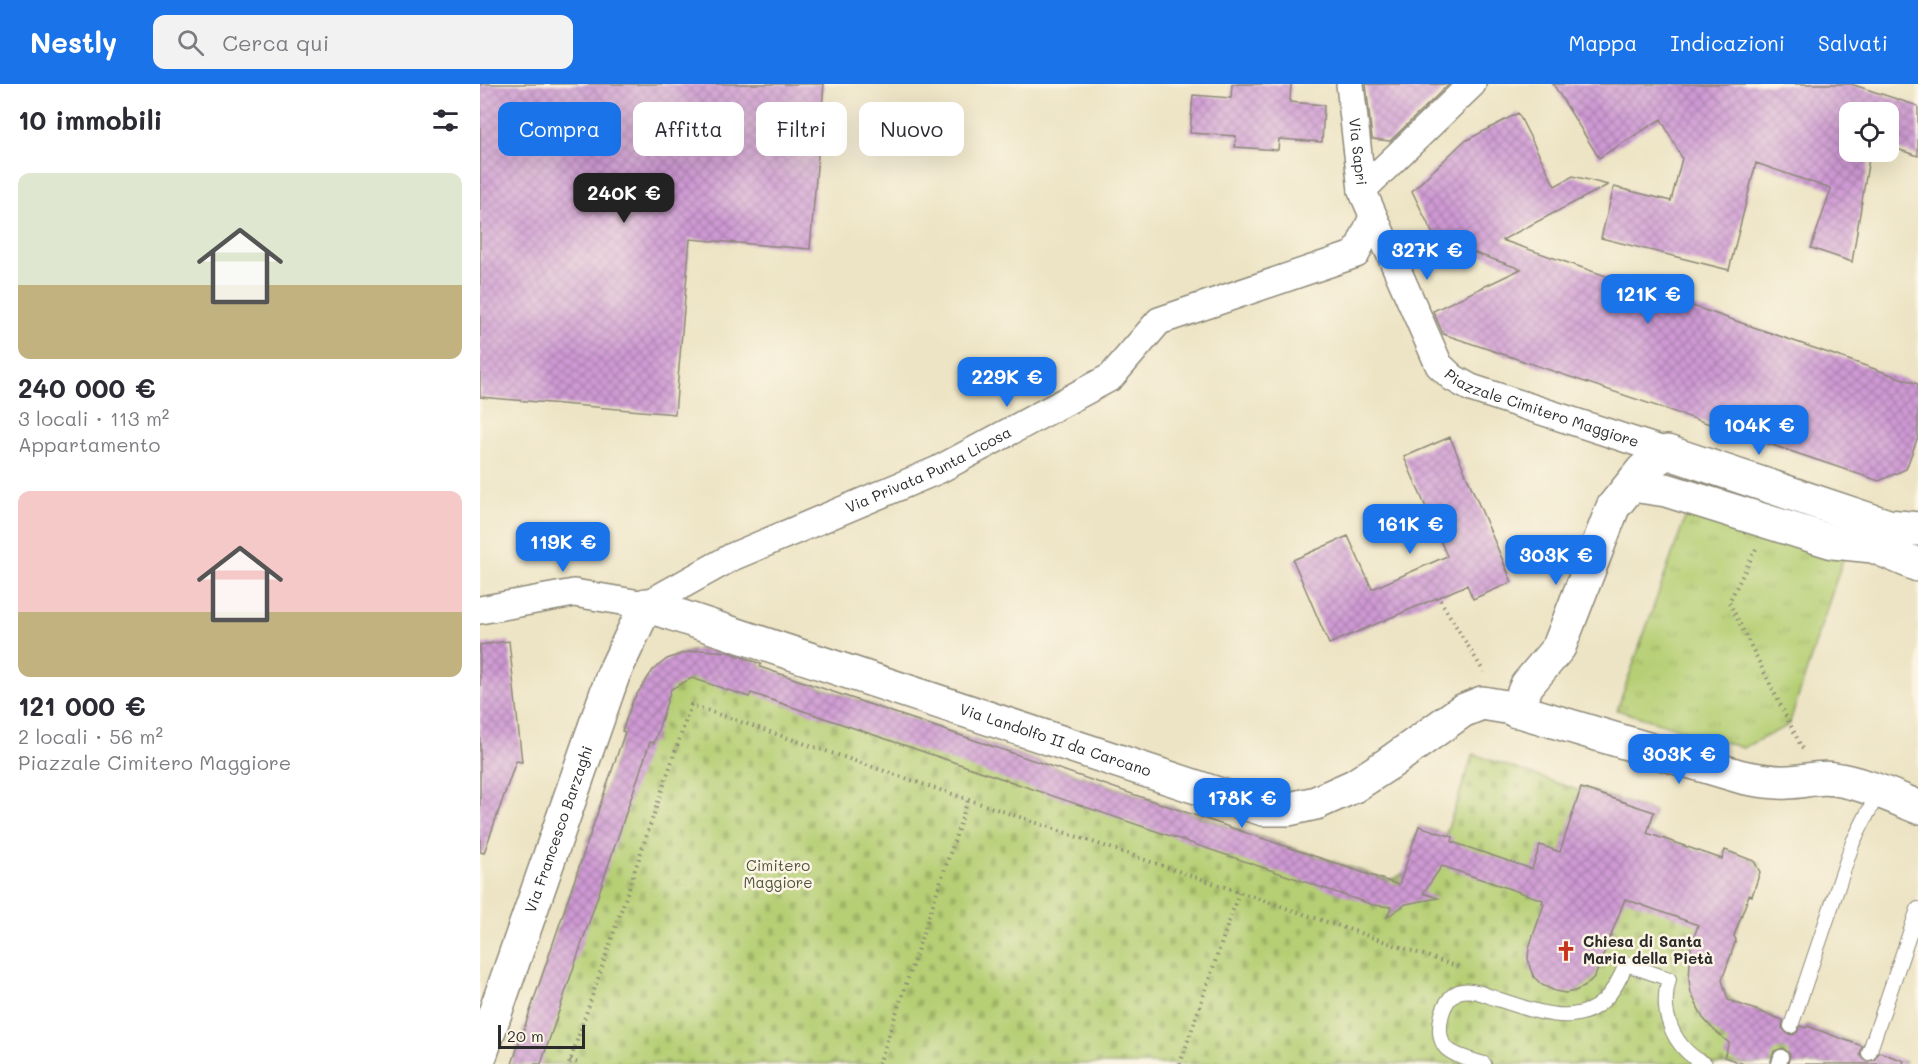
<!DOCTYPE html>
<html lang="it">
<head>
<meta charset="utf-8">
<style>
  :root { --surface:#fff; --page:#f2f2f3; --text:#2b2b33; --muted:#7c7c81; --accent:#1a73e8 }
  body { margin:0; font-family:Mali,sans-serif; background:var(--page); color:var(--text); height:100vh; display:flex; flex-direction:column; font-size:22px; white-space:nowrap }
  * { box-sizing:border-box; margin:0 }
  p { font-size:20px; color:var(--muted) }
  .icon { flex:none; width:33px; height:33px; fill:none; stroke:currentColor; stroke-width:2; stroke-linecap:round; stroke-linejoin:round }
  .map { position:relative; flex:1; overflow:hidden }
  .sheet { display:flex; flex-direction:column; background:var(--surface); width:480px }
  .sheet>* { flex:none }
  .guide { position:absolute; left:18px; top:18px; width:570px; height:54px; display:flex; gap:12px }
  .tools { position:absolute; left:1359px; top:18px; display:grid; gap:12px }
  .tools a { display:grid; place-items:center; width:60px; height:60px; border-radius:12px; background:var(--surface); box-shadow:0 6px 24px #0002; font-size:30px }
  .scale { position:absolute; left:18px; bottom:15px; width:87px; box-sizing:border-box; padding-left:6px; border:3px solid #2b2b2b; border-top:0; font-size:16px; line-height:21px; white-space:nowrap; color:#2b2b2b; -webkit-text-stroke:4px #fcf5e5; paint-order:stroke }
  .price { position:absolute; translate:-50% -51px; padding:0 14px; border-radius:12px; background:var(--accent); color:#fff; font-size:20px; line-height:39px; filter:drop-shadow(0 2px 3px #0008) }
  .price::after { content:''; position:absolute; left:50%; top:36px; width:18px; height:14px; margin-left:-9px; background:inherit; clip-path:polygon(0 0,100% 0,50% 100%) }
  .price.selected { background:#222; color:#fff }
  ul { padding:0; list-style:none }
  li { display:grid; align-content:center; gap:12px; height:318px; padding:0 18px }
  li span { display:grid; place-items:center; height:186px; border-radius:12px; color:#555 }
  li>.icon { margin-inline-start:auto }
  span .icon { width:108px; height:108px; fill:#fffc; stroke-width:1 }
  li b { font-size:26px }
  h2 { display:flex; justify-content:space-between; align-items:center; height:72px; padding:0 18px; font-size:26px }
  .tag { padding:0 21px; border-radius:12px; background:var(--surface); box-shadow:0 6px 24px #0002; font-size:21px; line-height:54px }
  .tag.selected { background:var(--accent); color:#fff }
  header { display:flex; align-items:center; gap:36px; box-sizing:border-box; height:84px; padding:0 30px; background:var(--accent); color:#fff }
  header strong { font-size:28px }
  nav { display:flex; gap:33px; margin-inline-start:auto; font-size:21px }
  .search { width:420px; height:54px; background:var(--page); display:flex; align-items:center; gap:15px; box-sizing:border-box; padding:0 21px; border-radius:12px; color:var(--muted); font-size:22px }
  main { display:flex; flex:1; min-height:0 }
  .map>svg:first-child { display:block }
</style>
</head>
<body>
<header>
<strong>Nestly</strong>
<div class="search"><svg class="icon" aria-label="search" viewBox="0 0 24 24"><circle cx="10" cy="10" r="6"/><path d="M15 15l6 6"/></svg>Cerca qui</div>
<nav><a>Mappa</a><a>Indicazioni</a><a>Salvati</a></nav>
</header>
<main>
<section class="sheet">
<h2>10 immobili<svg class="icon" aria-label="filters" viewBox="0 0 24 24"><path d="M4 7h16M4 17h16"/><circle cx="9" cy="7" r="2"/><circle cx="15" cy="17" r="2"/></svg></h2>
<ul>
<li><span style="background:linear-gradient(#dfe7d0 60%,#c2b280 0)"><svg class="icon" aria-label="home" viewBox="0 0 24 24"><path d="M3 11l9-7 9 7M6 9v11h12V9"/></svg></span><div><b>240 000 €</b><p>3 locali · 113 m²</p><p>Appartamento</p></div></li>
<li><span style="background:linear-gradient(#f6c9c9 65%,#c2b280 0)"><svg class="icon" aria-label="home" viewBox="0 0 24 24"><path d="M3 11l9-7 9 7M6 9v11h12V9"/></svg></span><div><b>121 000 €</b><p>2 locali · 56 m²</p><p>Piazzale Cimitero Maggiore</p></div></li>
</ul>
</section>
<div class="map">
<svg width="1438" height="980" viewBox="0 0 1438 980">
  <defs>
    <pattern id="cemetery-stones" width="16" height="16" patternUnits="userSpaceOnUse" patternTransform="scale(1.5)"><rect width="16" height="16" fill="#b6cf74"/><path d="M2 7V4a2 2 0 0 1 4 0v3zM10 15v-3a2 2 0 0 1 4 0v3z" fill="#9db265"/></pattern>
    <pattern id="park-tufts" width="24" height="20" patternUnits="userSpaceOnUse" patternTransform="scale(1.5)"><rect width="24" height="20" fill="#b6cf74"/><path d="M3 7l-1-3M5 7V3M7 7l1-3M15 17l-1-3M17 17v-4M19 17l1-3" fill="none" stroke="#9db265"/></pattern>
    <pattern id="building-cross-hatch" width="8" height="8" patternUnits="userSpaceOnUse" patternTransform="scale(1.5)"><rect width="8" height="8" fill="#cf9ad4"/><path d="M0 0l8 8M0 8l8-8" fill="none" stroke="#a87eac"/></pattern>
  </defs>
  <rect width="100%" height="100%" fill="#fcf5e5"/>
  <filter id="ink" filterUnits="userSpaceOnUse"><feTurbulence type="fractalNoise" baseFrequency=".0167" numOctaves="2"/><feDisplacementMap in="SourceGraphic" scale="12" xChannelSelector="R" yChannelSelector="G"/><feConvolveMatrix kernelMatrix="1 2 1 2 8 2 1 2 1" color-interpolation-filters="sRGB"/></filter>
  <filter id="wash" filterUnits="userSpaceOnUse"><feTurbulence type="fractalNoise" baseFrequency=".008" numOctaves="4" result="noise"/><feDisplacementMap in="SourceGraphic" scale="24" xChannelSelector="R" yChannelSelector="G"/><feGaussianBlur stdDeviation="1.35" result="paint"/><feColorMatrix in="noise" values="0 0 0 0 0 0 0 0 0 0 0 0 0 0 0 0 0 1.4 0 .05"/><feComposite in="paint" operator="in"/></filter>
  <g filter="url(#wash)">
    <rect width="100%" height="100%" fill="#ede4c5"/>
    <!-- cemetery -->
    <path fill="url(#cemetery-stones)" stroke="#707d50" stroke-width="1.5" d="M221,566L247,568L281,580L280,583L908,796C921,794 926,787 932,776L928,774L939,742L966,750L993,670L1100,707L1101,703L1174,728L1167,749L1241,775L1245,766L1280,779L1278,784L1280,788L1272,812L1269,811L1254,852L1256,856L1247,881H1244C1240,910 1247,917 1273,928L1274,925L1293,932L1292,936L1324,947L1327,942L1378,960L1376,964L1408,975L1409,972L1425,978L1424,980H32L145,648L142,647L153,615L156,616C169,587 188,568 221,566Z"/>
    <!-- park -->
    <path fill="url(#park-tufts)" stroke="#707d50" stroke-width="1.5" d="M1221,389L1376,435L1309,641L1263,664L1137,626Z"/>
    <g id="blocks">
      <!-- building -->
      <path fill="url(#building-cross-hatch)" d="M0,0H344L330,165L210,155L195,330L0,313Z
        M752,0H811L810,18L844,21L842,58L799,55L798,66L755,63L756,52L710,49L713,11L751,14Z
        M886,0H969L910,57L892,55Z
        M1073,0H1371L1438,22V72L1408,62V28H1370V68H1390L1372,178L1331,164L1351,105L1276,79L1249,186L1121,154L1134,103L1191,117L1202,74L1181,35L1119,74Z
        M1038,29L1075,102L1093,92L1128,101L1022,156L1438,300V353L1426,385L1399,397L963,250L953,227L1041,185L975,162L962,169L932,107L983,58Z
        M970,353L1032,498L993,515L987,501L849,560L813,476L868,452L892,505L967,472L924,373Z
        M29,557L42,678L36,677L4,769L0,768V561Z
        M221,566L248,568L281,580L280,583L919,801L939,742L973,753L972,758L1052,785L1060,761L1080,768L1101,704L1174,728L1167,749L1242,775L1245,766L1274,777L1280,788L1272,812L1269,811L1254,852L1256,856L1242,896L1248,916L1303,936L1302,944L1308,950L1313,951L1317,948L1320,942L1326,944L1327,942L1382,962L1380,971L1386,977L1394,976L1399,968L1424,977L1423,980H1308L1310,970L1303,964L1294,967L1290,980H1264L1244,973L1249,959L1232,944L1223,934L1211,909L1209,896L1211,862L1218,841L1145,815L1115,892L1104,903L1095,907L1085,909L1075,907L1062,901L1054,893L1050,884L1048,874L1049,864L1064,820L1062,819L1063,816L962,782L943,809L958,814L926,820L907,833L911,823L893,821L271,609L269,613L212,594L191,605L174,659L170,658L61,980H32L145,648L142,647L153,616L173,586L187,575L204,569Z"/>
    </g>
  </g>
  <g filter="url(#ink)">
    <use href="#blocks" fill-opacity="0" stroke="#8c8878" stroke-width="1.5"/>
    <g fill="none" stroke-linecap="round" stroke-linejoin="round">
      <!-- lane casing -->
      <g stroke="#8c8878" stroke-width="16">
        <path id="lane" d="M1311,942L1373,758L1399,707
          M1389,969L1438,825
          M1004,980C992,976 976,973 966,964C953,950 962,910 982,907C994,905 1006,911 1017,915C1074,934 1119,950 1146,880L1189,895C1179,929 1193,964 1225,980
          M1299,980L1301,973"/>
      </g>
      <!-- street casing -->
      <g stroke="#8c8878" stroke-width="30">
        <g id="street">
          <path id="s1" d="M870,0L882,106L959,281L973,294L991,304L1187,368"/>
          <path d="M882,106L992,0"/>
          <path id="s2" d="M0,526L94,509L166,521L252,473L458,386L631,293L679,237L876,170L893,133"/>
        </g>
      </g>
      <!-- secondary casing -->
      <g stroke="#8c8878" stroke-width="36">
        <g id="secondary">
          <path d="M1152,401L1186,406L1353,458L1393,462L1438,481"/>
          <path d="M1036,627L1047,601L1079,563L1133,423L1162,387L1173,377L1187,368L1408,442L1438,445"/>
          <path id="s3" d="M0,972L133,591L166,521L783,725H809L836,719L874,702L908,680L982,627L1002,619L1026,623L1262,693C1278,696 1292,699 1308,698C1324,698 1337,692 1354,695C1383,699 1411,712 1438,723"/>
        </g>
      </g>
      <!-- path -->
      <path stroke="#8c8878" stroke-width="4" stroke-dasharray="1.5 4.5" stroke-linecap="butt" d="M1276,465L1249,518L1322,664L1325,665
        M960,516L1004,588
        M90,976L101,980
        M89,980L211,621L982,884
        M399,980L488,716
        M700,980L759,808"/>
      <!-- lane -->
      <use href="#lane" stroke="#fff" stroke-width="14"/>
      <!-- street -->
      <use href="#street" stroke="#fff" stroke-width="27"/>
      <!-- secondary -->
      <use href="#secondary" stroke="#fff" stroke-width="33"/>
    </g>
  </g>
  <!-- icons -->
  <defs>
    <g id="church-bare" transform="scale(1.62)"><path d="M-1.2-6h2.4v3.5h3.3v2.4h-3.3V6h-2.4V-.1h-3.3v-2.4h3.3Z" fill="#c8321e" stroke="#fcf5e5" stroke-width="2.5" paint-order="stroke"/></g>
  </defs>
  <g fill-rule="evenodd">
    <use href="#church-bare" x="1086" y="867"/>
  </g>
  <g text-anchor="middle" stroke-width="5" stroke-linejoin="round" paint-order="stroke">
    <!-- street labels -->
    <g font-size="15" fill="#2b2b2b" stroke="#fcf5e5">
      <text dy="5" stroke="none"><textPath href="#s1" startOffset="68">Via Sapri</textPath></text>
      <text dy="5" stroke="none"><textPath href="#s1" startOffset="411">Piazzale Cimitero Maggiore</textPath></text>
      <text dy="5" stroke="none"><textPath href="#s2" startOffset="482">Via Privata Punta Licosa</textPath></text>
      <text dy="5" stroke="none"><textPath href="#s3" startOffset="912">Via Landolfo II da Carcano</textPath></text>
      <text dy="5" stroke="none"><textPath href="#s3" startOffset="240">Via Francesco Barzaghi</textPath></text>
    </g>
    <!-- park labels -->
    <g font-size="15" fill="#4e543d" stroke="#fcf5e5">
      <text x="298" y="787">Cimitero<tspan x="298" dy="17">Maggiore</tspan></text>
    </g>
    <!-- poi labels -->
    <g font-size="15" font-weight="bold" fill="#2b2b2b" stroke="#fcf5e5" text-anchor="start">
      <text x="1103" y="863">Chiesa di Santa<tspan x="1103" dy="17">Maria della Pietà</tspan></text>
    </g>
  </g>
</svg>
<div class="tools">
<a><svg class="icon" aria-label="locate" viewBox="0 0 24 24"><circle cx="12" cy="12" r="6"/><path d="M12 2v4M12 18v4M2 12h4M18 12h4"/></svg></a>
</div>
<div class="scale">20 m</div>
<b class="price selected" style="left:144px;top:140px">240K €</b>
<b class="price" style="left:947px;top:197px">327K €</b>
<b class="price" style="left:1168px;top:241px">121K €</b>
<b class="price" style="left:527px;top:324px">229K €</b>
<b class="price" style="left:1279px;top:372px">104K €</b>
<b class="price" style="left:930px;top:471px">161K €</b>
<b class="price" style="left:83px;top:489px">119K €</b>
<b class="price" style="left:1076px;top:502px">303K €</b>
<b class="price" style="left:1199px;top:701px">303K €</b>
<b class="price" style="left:762px;top:745px">178K €</b>
<div class="guide">
<a class="tag selected">Compra</a>
<a class="tag">Affitta</a>
<a class="tag">Filtri</a>
<a class="tag">Nuovo</a>
</div>
</div>
</main>
</body>
</html>
